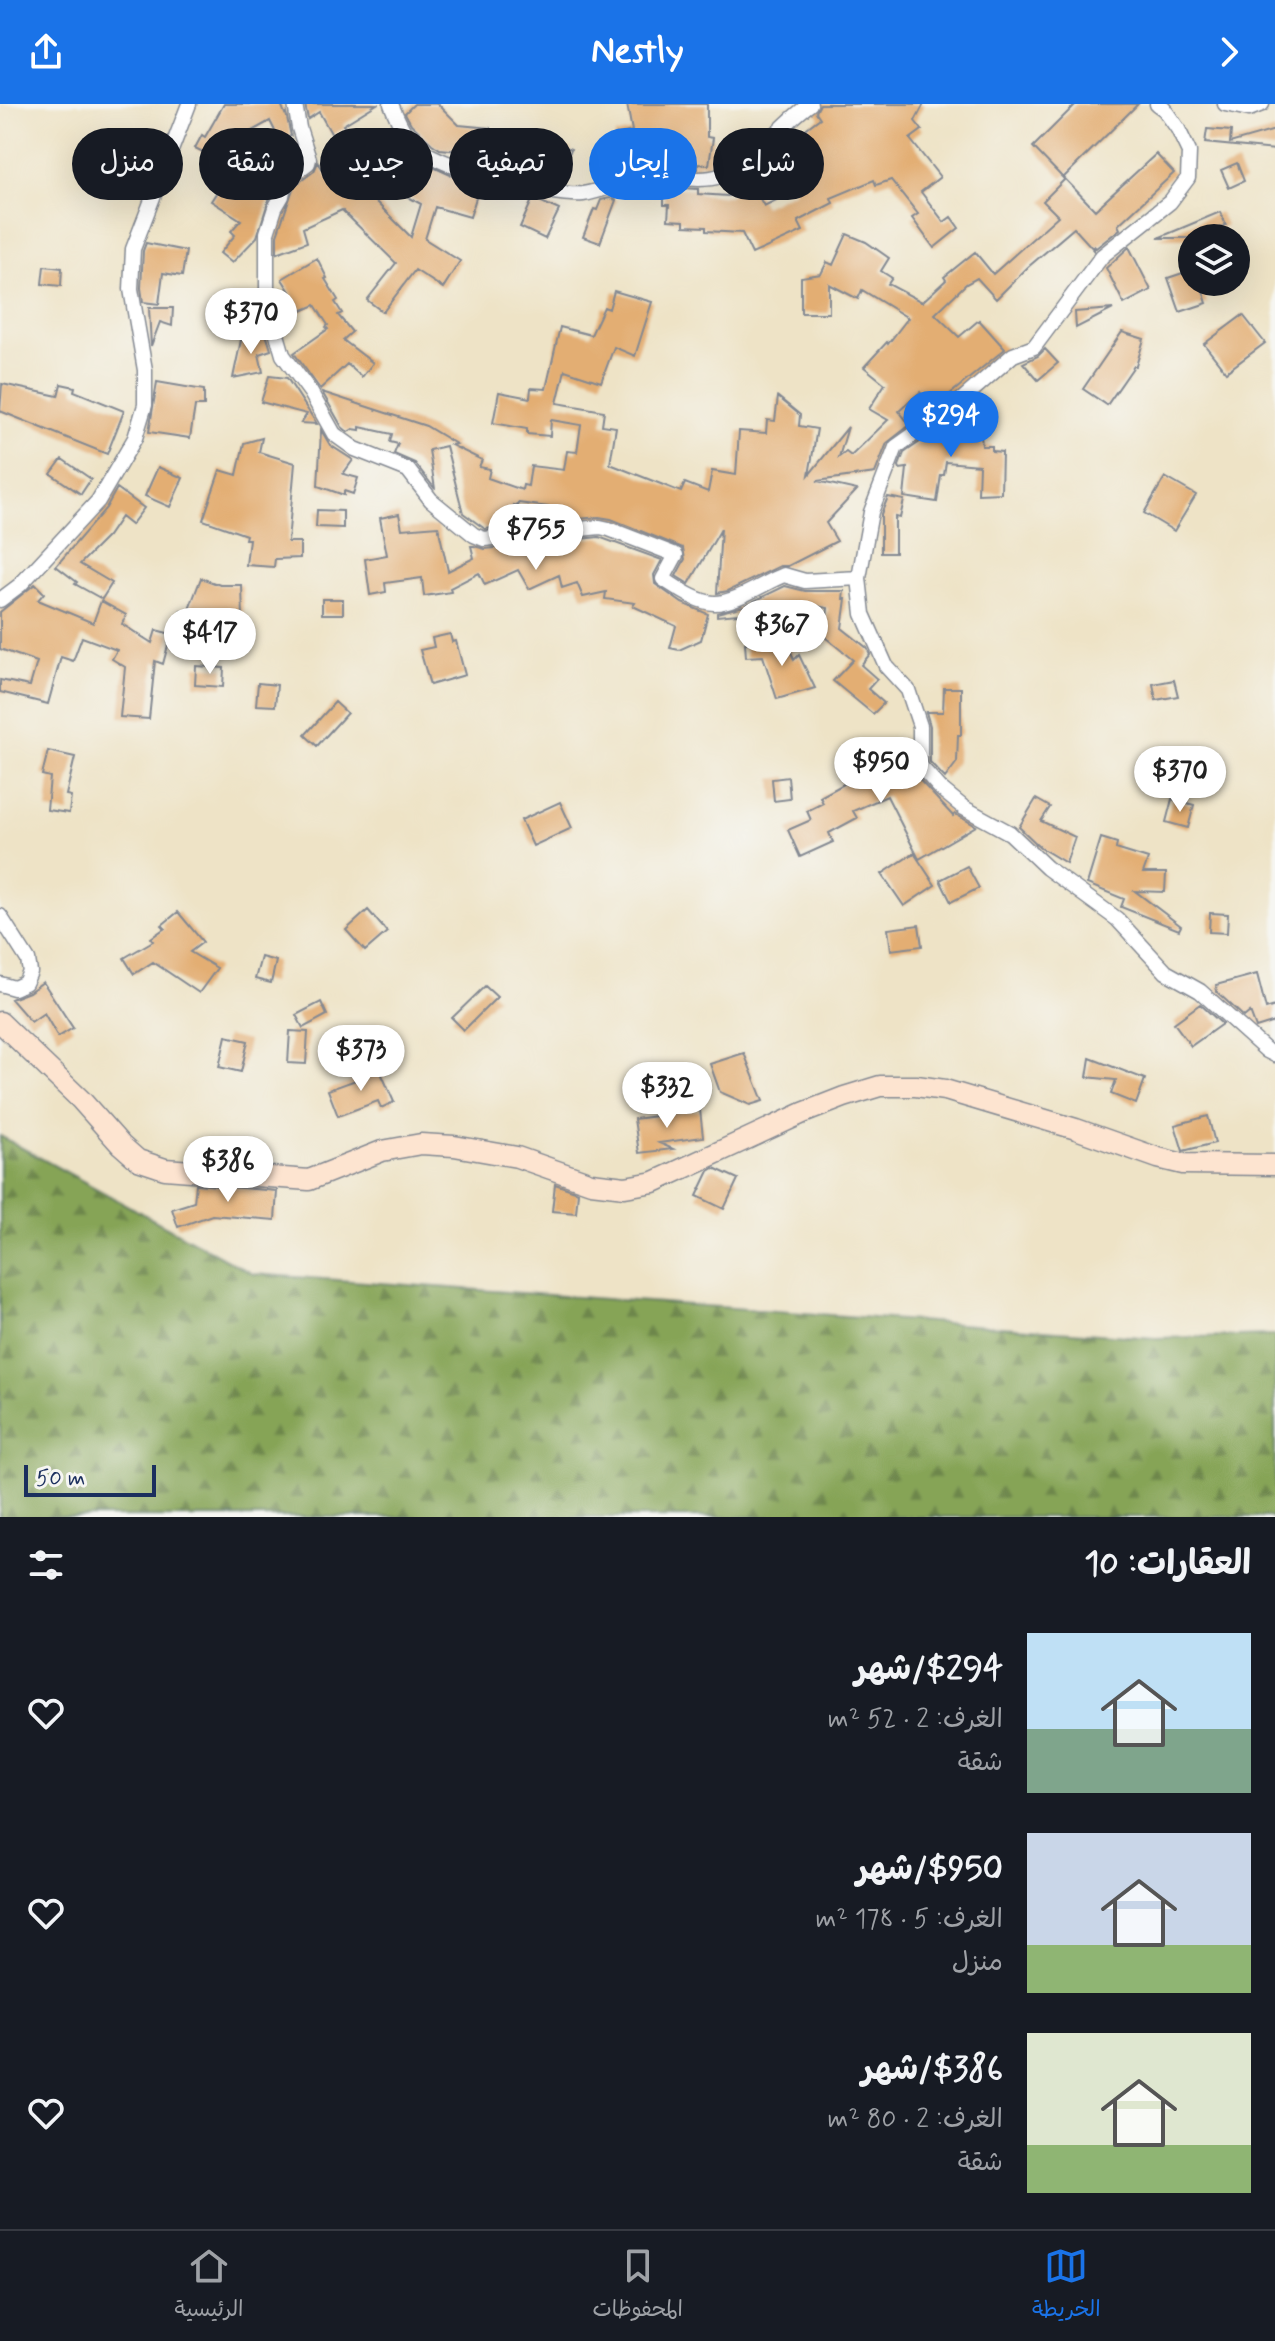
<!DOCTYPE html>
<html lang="ar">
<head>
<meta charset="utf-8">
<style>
  :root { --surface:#171b24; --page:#20242c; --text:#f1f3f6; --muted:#9ea1a6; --line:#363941; --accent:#1a73e8 }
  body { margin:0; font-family:Mynerve,"Playpen Sans Arabic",sans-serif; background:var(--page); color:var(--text); direction:rtl; height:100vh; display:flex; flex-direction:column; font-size:30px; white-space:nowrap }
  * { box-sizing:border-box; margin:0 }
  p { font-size:26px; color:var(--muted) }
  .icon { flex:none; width:44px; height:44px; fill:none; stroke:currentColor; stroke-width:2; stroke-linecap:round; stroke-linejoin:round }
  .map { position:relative; height:1413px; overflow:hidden; direction:ltr }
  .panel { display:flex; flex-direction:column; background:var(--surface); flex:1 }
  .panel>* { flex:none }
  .guide { position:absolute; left:24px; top:24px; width:800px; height:72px; direction:rtl; display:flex; gap:16px }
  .buttons { position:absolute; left:1178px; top:120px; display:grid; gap:16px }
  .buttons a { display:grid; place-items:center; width:72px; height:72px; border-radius:50%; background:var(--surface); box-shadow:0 8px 32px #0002; font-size:40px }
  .scale { position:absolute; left:24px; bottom:20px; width:132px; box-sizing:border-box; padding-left:8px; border:4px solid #1b2f5e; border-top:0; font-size:22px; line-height:28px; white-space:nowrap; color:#1b2f5e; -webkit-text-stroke:6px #f6f6f2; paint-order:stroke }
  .price { position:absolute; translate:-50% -68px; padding:0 18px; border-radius:28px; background:#fff; color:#222; font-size:26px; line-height:52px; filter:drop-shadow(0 2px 4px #0008) }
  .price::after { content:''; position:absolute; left:50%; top:48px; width:24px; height:18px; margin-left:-12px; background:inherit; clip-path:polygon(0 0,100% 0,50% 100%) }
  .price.selected { background:var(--accent); color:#fff }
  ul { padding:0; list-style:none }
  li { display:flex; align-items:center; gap:24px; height:200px; padding:0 24px }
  li span { display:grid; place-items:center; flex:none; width:224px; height:160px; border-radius:0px; color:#555 }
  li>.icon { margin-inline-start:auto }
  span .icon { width:96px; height:96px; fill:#fffc; stroke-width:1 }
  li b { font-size:34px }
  h2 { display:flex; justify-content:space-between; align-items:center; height:96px; padding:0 24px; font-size:34px }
  .chip { padding:0 28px; border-radius:36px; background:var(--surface); box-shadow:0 8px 32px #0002; font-size:28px; line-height:72px }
  .chip.selected { background:var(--accent); color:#fff }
  header { display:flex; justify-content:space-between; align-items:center; height:104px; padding:0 24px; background:var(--accent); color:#fff; font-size:36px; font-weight:700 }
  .tab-bar { display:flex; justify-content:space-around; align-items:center; height:112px; border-top:2px solid var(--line); background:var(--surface); font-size:22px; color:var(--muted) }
  .tab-bar a { display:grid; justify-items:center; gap:4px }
  .tab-bar .selected { color:var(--accent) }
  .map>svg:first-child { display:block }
</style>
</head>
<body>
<header><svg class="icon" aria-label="forward" viewBox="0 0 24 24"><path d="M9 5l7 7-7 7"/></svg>Nestly<svg class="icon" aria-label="share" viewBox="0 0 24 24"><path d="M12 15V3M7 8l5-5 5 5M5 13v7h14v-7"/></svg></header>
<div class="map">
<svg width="1275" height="1413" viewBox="0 0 1275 1413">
  <defs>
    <pattern id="forest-firs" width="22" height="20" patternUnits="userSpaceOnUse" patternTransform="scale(2)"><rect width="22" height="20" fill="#86a457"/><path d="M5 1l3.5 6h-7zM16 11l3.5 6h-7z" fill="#6d864b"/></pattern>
  </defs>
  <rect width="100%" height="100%" fill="#f6f6f2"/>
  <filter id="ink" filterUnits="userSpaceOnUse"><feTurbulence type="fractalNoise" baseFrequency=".0125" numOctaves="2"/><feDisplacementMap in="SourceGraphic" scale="16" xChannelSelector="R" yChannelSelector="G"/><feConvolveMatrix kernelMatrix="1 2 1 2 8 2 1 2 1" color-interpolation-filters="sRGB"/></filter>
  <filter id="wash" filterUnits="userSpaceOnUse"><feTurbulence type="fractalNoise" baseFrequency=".006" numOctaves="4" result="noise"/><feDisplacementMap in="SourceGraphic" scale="32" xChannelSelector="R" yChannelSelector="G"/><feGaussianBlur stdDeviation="1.8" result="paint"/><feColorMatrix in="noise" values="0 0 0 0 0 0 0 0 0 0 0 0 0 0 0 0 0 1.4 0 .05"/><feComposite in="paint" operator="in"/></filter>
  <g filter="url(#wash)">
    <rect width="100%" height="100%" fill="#eee3c6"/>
    <!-- forest -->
    <path fill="url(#forest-firs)" stroke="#506a5a" stroke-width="2" d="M0,1032L253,1170L1155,1234L1275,1231V1413H0Z"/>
    <g id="blocks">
      <!-- building -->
      <path fill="#e3ae73" d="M224,0H281L285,10L286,9L291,32L280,37L270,17L250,28L237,48L242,50L236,64L276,73L257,133L232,159L220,149L235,131L231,127L241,116L211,97L233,63L195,44L202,31L205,33Z
        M305,0H377L343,21L345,24L332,31L319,8L308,15Z
        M414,0H438L459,21L490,24L488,50L440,45L432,40L411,20L405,9Z
        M627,0H707V33L713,34L709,61L698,60V65H688L689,53L651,49L652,57L622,64L615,31L632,27Z
        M820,0H924L915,17L922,26L910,35L940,73L921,88L944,118L951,113L959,124L934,144L912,114L918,110L891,76L876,81L874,76L831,94L833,99L798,117L803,127L752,150L742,129L706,127V123L684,122V117L668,116L669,101H664V83L698,85V90L728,92L751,79L764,102L795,87L770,50L786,34L788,38L820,14L816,8Z
        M1076,0H1138L1063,74L1033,43Z
        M1207,25L1231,27L1230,39L1275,26V46L1205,39Z
        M386,35L399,47L398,51L420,57L479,84L470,113L435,103L425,135L460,157L443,184L415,166L383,208L367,196L396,159L342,106L303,124L307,138L277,149V131L294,82L314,67L318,58L338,89L358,80L411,133L421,100L372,73L377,72L363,59Z
        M558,40L571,45L558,78L545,76Z
        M1156,50L1174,69L1118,121L1120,125L1096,144L1094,142V146L1074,124L1028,163L996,195L977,174L966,180L935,210L959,233L979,216L1005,245L933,304L920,288L899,307L910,321L887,339L875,369L817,377L857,386L826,419L837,437L788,462H780L728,487L717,489L721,425L689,480L676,472L685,455L683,444L611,415L599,413L557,417L553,416L556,404L518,399V402L514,401L510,422L485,425L463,409L446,342L429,346L435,385L415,359L394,350L398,340L390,338L392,330L360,323V326L353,325L348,328L342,323L322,288L426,322L456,340L451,341L482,356L479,363L490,365L488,374L522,386L523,381L528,382L531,362L564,366L567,347L577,348L581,321L551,316L550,332L527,330V325L493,319L499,288L530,294L531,284L546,285L560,223L591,231L604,203L609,205L614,187L652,198L635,252L614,243L601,278L565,266L557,299L604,307L602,321L616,323L610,360L681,388L685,379L708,388L712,367L736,371L739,327L766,329L767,316L775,317L778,293L800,311L799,322L817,325L809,371L848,323L839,353L846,348L851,352L888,316L869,305L885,280L864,263L887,238L888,240L908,214L862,186L858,195L829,180V209H801V173L821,170L827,158L833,161L847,130L866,138L889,154L881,167L892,174L888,180L922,198L946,176L944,173L975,148L993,170L1058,112L1043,97L1065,75L1095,106Z
        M1237,59L1244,77L1229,84L1221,66Z
        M533,94L559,106L545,135L520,123Z
        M610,94L616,96L600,139L583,133L594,105L597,106L601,96Z
        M1220,108L1226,121L1197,134H1158Z
        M146,139L186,147L182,172L163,169L159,200L143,198L141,184L143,147Z
        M1129,143L1151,186L1124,200L1106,164Z
        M317,154L327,174L325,175L338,196L335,198L342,209L338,211L352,228L343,236L373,259L362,273L347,260L320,285L294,249L328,225L326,223L328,221L315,201L283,215L279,200L301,205L282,175Z
        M44,162L62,164L61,182L42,180Z
        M1192,166V178H1200L1207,199L1180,208L1168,174Z
        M149,204H173L172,222L160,218L151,242Z
        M1113,205L1076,224L1075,208Z
        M1243,211L1265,239L1226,268L1204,240Z
        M1122,228L1144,235L1136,262H1134L1107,301L1083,285Z
        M266,230L271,246L259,250L263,268L233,274L241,236Z
        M1045,245L1058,259L1038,276L1023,259L1038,252Z
        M269,272L287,274L317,320L301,319L307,310L261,298Z
        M157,278L204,286V302H195L190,334L149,328Z
        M2,280L58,292L61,280L75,283L74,287L124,307L107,350L0,307Z
        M979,309L982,342H992V347L1002,348L1001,389L978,390L979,361L946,358L944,371H941L937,398L904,393L907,364L900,365L899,362L904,349L936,327L949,325L946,320L958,311Z
        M321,326L330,341L353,356L343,370L358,374L353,390L344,387V391L318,382Z
        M262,334L259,348L295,359L288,438H300V454L275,455L274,463L246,461L249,435H245L246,431L203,416L220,366L237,371L244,339Z
        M62,355L91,375L81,390L51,370Z
        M158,363L183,374L170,403L145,392Z
        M1165,373L1196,391L1174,427L1144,409Z
        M117,384L144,404L131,421L121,413L108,432L80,460L112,479L102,495L75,480L77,478L56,462L106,404Z
        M888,393L904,396L900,414L895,413V449H881V410Z
        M317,406L343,407V424L316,423Z
        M399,410L402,425L438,422L448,467L474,454L471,442H474L485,445L527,441L531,449L552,438L599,433L662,456L654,471L655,480L682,499L708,510L701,536L679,546L670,544L676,522L633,502L635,499L605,495L606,488L583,493L577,479L562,484L559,471L529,485L518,466L485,481L479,469L450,484L451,488L424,492L422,474L385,479L386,488L370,491L365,455L387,451L380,414Z
        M201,474L220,481H242L243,515L204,516V523L179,521L180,507L188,508Z
        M35,480L44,489L38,496L93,519L101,497L126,511L122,520L152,539L156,526L171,530L163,560L155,557L149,615L120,613L125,563L112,555L117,546L82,533L73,557L61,553L48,600L0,588V576L30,582L37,558L0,545V508Z
        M785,482L805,487H844L843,495H846L842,524L867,544L870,550L861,561L877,575L868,585L884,599L873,610L833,577L853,556L820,529L826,523L828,504L799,499L769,519L762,508L742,517L738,510L717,512V509L744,502Z
        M322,495H343V510H322Z
        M450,530L452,538L456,537L465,571L430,581L420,546L434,543L432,534Z
        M787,537L794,556L799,551L815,584L777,595L763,552L746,553L745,539Z
        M196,562L224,564L223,583L195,581Z
        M1174,576L1178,592L1156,596L1153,580Z
        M258,579L277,581L275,602L256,601Z
        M944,584H961V631H958L957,658L945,674L930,658V622L926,608H943Z
        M335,598L347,609L317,642L305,631Z
        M877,638L889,660L910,649L913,669L953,712L955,710L976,722L919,755L887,692L853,707L857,714L829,729L833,738L800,753L788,726L811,716L807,707L823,699L820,693L853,675L843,657Z
        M48,647L75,653L66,691L71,692L69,709L47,706L50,673L42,671Z
        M788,673L790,695L774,697L772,675Z
        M1036,695L1050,703L1041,717L1075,733L1066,759L1041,744L1019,723Z
        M1172,695L1194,701L1188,724L1166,718Z
        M560,698L572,724L533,742L521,716Z
        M1101,734L1117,739L1116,745L1148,755L1143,769H1166L1165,788L1135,787L1181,822L1179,826L1121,803L1124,795L1087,780Z
        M914,749L935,781L904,802L882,770Z
        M967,762L979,784L951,798L940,776Z
        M368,806L387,828L365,847L346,826Z
        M178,808L203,838L190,848L217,864L199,889L153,858L134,870L124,854L153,837L151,834L165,824L162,821Z
        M1210,809L1228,810L1227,829L1209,828Z
        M919,821L922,842L891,846L888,825Z
        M261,853L276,857L271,879L255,875Z
        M1257,870L1266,905L1275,902V918L1256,924L1250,908L1244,913L1217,888L1216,881Z
        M43,878L73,924L58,933L44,909L31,918L11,895L29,888Z
        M485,882L497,893L464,926L452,914Z
        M321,898L327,911L303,924L296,911Z
        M1200,900L1222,920L1191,942L1174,919Z
        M290,927L308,928L306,960L288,959Z
        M226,932L248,937L241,968L219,963Z
        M744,949L763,997L750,1001L720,988L710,960Z
        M1090,954L1145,975L1136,1000L1111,990L1116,976L1087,973Z
        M379,964L394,998L381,1004L378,997L338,1012L328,986L367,972L366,970Z
        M700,1006L703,1033L659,1039L673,1045L639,1049L634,1015Z
        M1208,1012L1215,1039L1183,1047L1175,1021Z
        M714,1064L738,1075L724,1105L697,1092L709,1067Z
        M196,1080L277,1087L275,1116L212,1111L178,1123L172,1105L194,1098Z
        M555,1080L578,1088L576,1109L552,1107Z"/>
    </g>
  </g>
  <g filter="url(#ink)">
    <use href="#blocks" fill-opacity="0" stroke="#848992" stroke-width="2"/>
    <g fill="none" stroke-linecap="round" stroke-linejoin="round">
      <!-- street casing -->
      <g stroke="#848992" stroke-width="17">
        <path id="street" d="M295,0L299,24L309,55L308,59L285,76L282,92L275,104L267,129V196L283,251L311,289L334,330L355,345L408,366L431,396L474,431L484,435L600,423L609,425L676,451L663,475C678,484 696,498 714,499C734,500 765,478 784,471L805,477L859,474
          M391,0C398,17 405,34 420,45C445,65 552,93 583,90C605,87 625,75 648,73C671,71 698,79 720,72C753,60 781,20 810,0
          M1157,0L1164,5L1178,25L1189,48L1188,74L1170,98L1102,152L1034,243L1013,251L958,299L896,343L871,408L859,474L863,510L886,562L908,586L920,622V662L941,685L964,704L1010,729L1047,764L1117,815L1166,868L1200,887L1267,947L1275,951
          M1225,0L1249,5L1262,0
          M0,496L20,481L98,397L135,334L145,301V266L131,185L133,145L189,0
          M0,812L28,856L30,868L25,879L14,884L0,880"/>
      </g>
      <!-- secondary casing -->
      <g stroke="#848992" stroke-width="23">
        <path id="secondary" d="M0,918L81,996L121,1041L138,1056L165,1065L309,1076L382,1047L421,1040L454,1042L517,1053L591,1079L625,1083L654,1078L803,1009L844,993L880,982H916L945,986L1076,1025L1158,1054L1183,1060L1275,1061"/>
      </g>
      <!-- street -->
      <use href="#street" stroke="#fff" stroke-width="14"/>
      <!-- secondary -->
      <use href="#secondary" stroke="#fde4d0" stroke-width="20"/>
    </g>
  </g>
</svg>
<div class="buttons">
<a><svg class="icon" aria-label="layers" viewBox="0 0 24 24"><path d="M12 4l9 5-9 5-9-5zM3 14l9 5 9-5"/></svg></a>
</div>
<div class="scale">50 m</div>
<b class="price" style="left:251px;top:252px">$370</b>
<b class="price selected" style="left:951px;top:355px">$294</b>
<b class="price" style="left:536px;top:468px">$755</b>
<b class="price" style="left:782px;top:564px">$367</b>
<b class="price" style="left:210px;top:572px">$417</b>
<b class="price" style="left:881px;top:701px">$950</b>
<b class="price" style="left:1180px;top:710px">$370</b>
<b class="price" style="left:361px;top:989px">$373</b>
<b class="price" style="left:667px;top:1026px">$332</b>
<b class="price" style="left:228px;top:1100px">$386</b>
<div class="guide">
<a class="chip">شراء</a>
<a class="chip selected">إيجار</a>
<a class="chip">تصفية</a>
<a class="chip">جديد</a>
<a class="chip">شقة</a>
<a class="chip">منزل</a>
</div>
</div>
<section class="panel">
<h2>العقارات: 10<svg class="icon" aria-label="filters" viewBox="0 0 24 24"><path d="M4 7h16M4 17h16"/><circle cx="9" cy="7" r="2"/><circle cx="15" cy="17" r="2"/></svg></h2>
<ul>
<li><span style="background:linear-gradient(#bfe0f5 60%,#7fa58c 0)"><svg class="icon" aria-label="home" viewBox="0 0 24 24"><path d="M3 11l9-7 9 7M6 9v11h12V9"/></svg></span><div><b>$294/شهر</b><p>الغرف: 2 · 52 m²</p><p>شقة</p></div><svg class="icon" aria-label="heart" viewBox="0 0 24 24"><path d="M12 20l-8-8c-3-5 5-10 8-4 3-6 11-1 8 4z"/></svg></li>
<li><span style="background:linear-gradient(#c9d6e8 70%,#8fb573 0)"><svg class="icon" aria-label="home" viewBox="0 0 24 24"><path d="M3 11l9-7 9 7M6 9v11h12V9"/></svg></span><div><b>$950/شهر</b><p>الغرف: 5 · 178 m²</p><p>منزل</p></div><svg class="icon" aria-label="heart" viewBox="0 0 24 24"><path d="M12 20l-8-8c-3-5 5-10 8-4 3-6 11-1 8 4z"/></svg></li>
<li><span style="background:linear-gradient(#dfe7d0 70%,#8fb573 0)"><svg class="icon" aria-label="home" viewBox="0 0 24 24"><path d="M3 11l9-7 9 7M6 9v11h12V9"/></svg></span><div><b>$386/شهر</b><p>الغرف: 2 · 80 m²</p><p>شقة</p></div><svg class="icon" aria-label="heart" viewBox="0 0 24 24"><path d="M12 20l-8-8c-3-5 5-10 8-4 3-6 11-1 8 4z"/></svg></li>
</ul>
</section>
<nav class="tab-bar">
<a class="selected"><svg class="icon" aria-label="map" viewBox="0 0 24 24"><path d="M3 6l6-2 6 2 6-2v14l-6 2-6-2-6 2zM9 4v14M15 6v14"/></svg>الخريطة</a>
<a><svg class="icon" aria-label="saved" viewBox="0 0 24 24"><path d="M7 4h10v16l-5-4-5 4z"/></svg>المحفوظات</a>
<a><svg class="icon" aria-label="home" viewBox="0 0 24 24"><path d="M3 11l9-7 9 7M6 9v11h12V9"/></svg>الرئيسية</a>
</nav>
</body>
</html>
